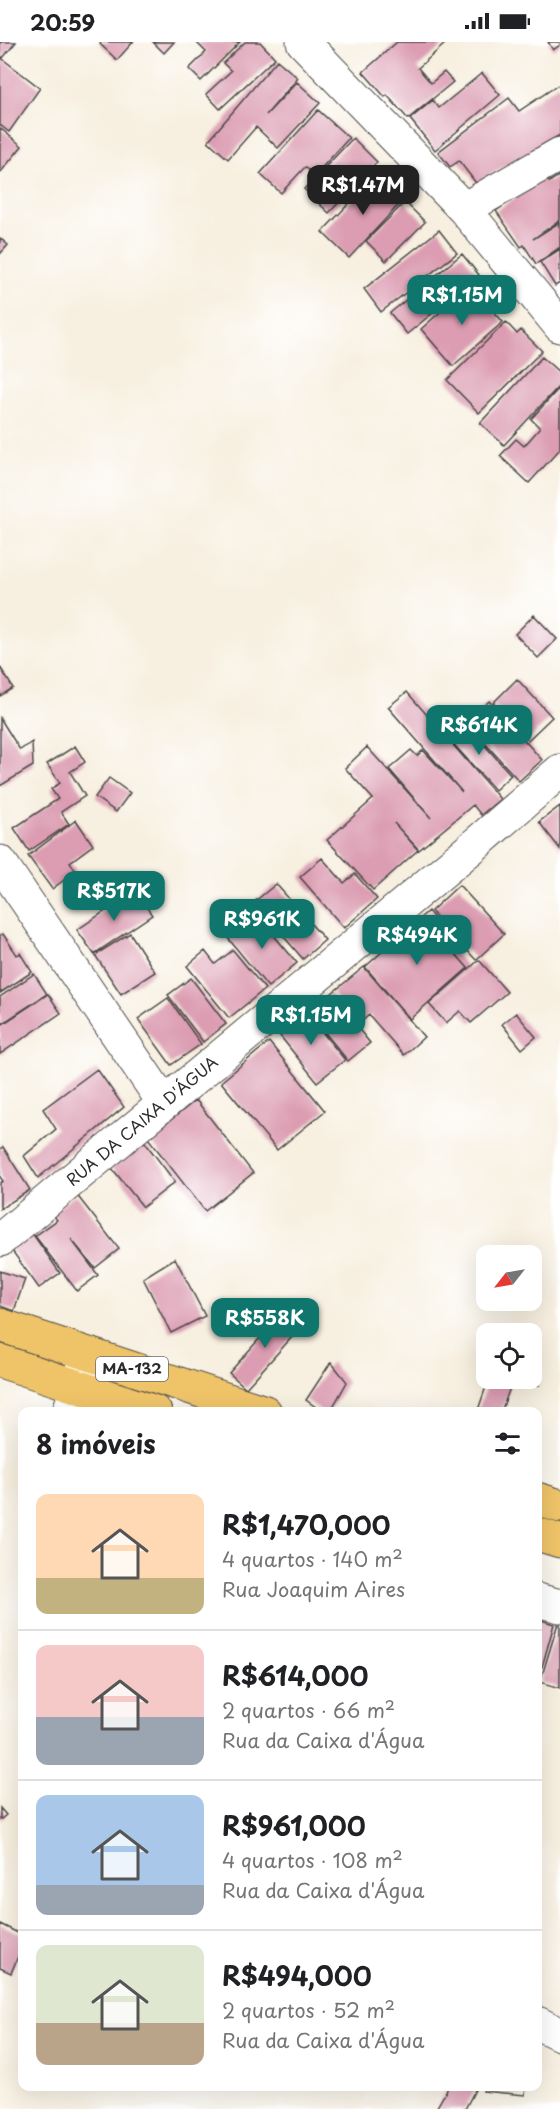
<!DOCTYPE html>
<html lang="pt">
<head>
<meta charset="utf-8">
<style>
  :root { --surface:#fff; --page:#f6f6f6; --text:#202124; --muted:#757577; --line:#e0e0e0; --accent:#0f766e }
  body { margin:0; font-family:"Playpen Sans",sans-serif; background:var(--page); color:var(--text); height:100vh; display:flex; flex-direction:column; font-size:22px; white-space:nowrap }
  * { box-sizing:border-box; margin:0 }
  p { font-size:20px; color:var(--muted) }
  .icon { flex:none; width:33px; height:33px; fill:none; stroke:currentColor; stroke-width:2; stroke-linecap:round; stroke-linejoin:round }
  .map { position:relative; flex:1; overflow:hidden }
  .panel { position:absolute; left:18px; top:1365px; width:524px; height:684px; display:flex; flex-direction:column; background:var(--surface); border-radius:12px; box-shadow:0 6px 24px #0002 }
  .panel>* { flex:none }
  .needle { width:39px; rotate:239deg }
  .fabs { position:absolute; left:476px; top:1203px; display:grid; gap:12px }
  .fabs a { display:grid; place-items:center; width:66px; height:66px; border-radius:12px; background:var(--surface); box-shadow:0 6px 24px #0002; font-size:30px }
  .price { position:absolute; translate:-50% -51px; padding:0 14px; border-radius:12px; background:var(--accent); color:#fff; font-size:20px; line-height:39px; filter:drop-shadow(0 2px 3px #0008) }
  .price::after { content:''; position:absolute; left:50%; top:36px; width:18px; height:14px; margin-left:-9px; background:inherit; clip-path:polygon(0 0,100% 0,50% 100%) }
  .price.selected { background:#222; color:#fff }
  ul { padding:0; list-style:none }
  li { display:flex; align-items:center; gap:18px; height:150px; padding:0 18px }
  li+li { border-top:2px solid var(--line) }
  li span { display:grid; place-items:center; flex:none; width:168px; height:120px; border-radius:12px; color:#555 }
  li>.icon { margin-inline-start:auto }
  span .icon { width:72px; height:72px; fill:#fffc; stroke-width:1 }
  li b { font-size:26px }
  h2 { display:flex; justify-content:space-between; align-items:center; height:72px; padding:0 18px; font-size:26px }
  .status { display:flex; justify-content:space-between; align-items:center; height:42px; padding:0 30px; background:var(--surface); direction:ltr }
  .status svg { height:16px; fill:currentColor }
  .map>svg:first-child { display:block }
</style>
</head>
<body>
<div class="status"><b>20:59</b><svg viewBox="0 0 49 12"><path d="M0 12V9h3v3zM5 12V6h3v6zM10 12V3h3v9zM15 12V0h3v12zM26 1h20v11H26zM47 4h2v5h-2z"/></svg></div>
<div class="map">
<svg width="560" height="2067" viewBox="0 0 560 2067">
  <rect width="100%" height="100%" fill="#fff"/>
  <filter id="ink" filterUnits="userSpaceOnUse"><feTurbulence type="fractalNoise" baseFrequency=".0167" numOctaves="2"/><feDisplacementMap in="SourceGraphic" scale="12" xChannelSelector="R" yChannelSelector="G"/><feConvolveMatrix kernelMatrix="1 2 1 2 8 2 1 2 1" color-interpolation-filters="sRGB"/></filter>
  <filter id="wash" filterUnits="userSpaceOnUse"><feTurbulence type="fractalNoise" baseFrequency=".008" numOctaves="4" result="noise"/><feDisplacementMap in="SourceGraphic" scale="24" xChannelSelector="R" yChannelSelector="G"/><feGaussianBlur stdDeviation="1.35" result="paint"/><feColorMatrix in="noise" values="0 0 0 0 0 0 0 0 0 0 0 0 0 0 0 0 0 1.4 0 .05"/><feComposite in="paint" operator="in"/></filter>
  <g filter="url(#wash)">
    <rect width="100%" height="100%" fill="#f7efdf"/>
    <g id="blocks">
      <!-- building -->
      <path fill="#dc9db2" d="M0,0H16L3,16L0,13Z
        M101,0H133L117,18L100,2Z
        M153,0H174L164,11Z
        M196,0H240L201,39L189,27L206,10Z
        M245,0H260L275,16L220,67L206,52L231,29L223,21Z
        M397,0H447L418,26L431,41L444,30L453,40L408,77L387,53L385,55L363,30Z
        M548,0H560V3L553,8Z
        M0,15L40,46L9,90L0,83Z
        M277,18L298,36L266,73L297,40L320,61L278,106L256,85L228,117L208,99Z
        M482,31L500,53L435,108L410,77L433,58L439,66Z
        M558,43L560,46V93L476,141L459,119L450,125L438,110L509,56L519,69Z
        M318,68L349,96L315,133L305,125L281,151L260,132Z
        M0,86L22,104L0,131Z
        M353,96L377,120L329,171L304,147Z
        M378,131L404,157L349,216L322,190Z
        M560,133V178L533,197L560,180V205L536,222L524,203L521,205L496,169L545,135L549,140Z
        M405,160L425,180L386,219L366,199Z
        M439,188L457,211L381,270L364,247Z
        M0,196L8,203L0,212Z
        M560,207V241L555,244L540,220Z
        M462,212L479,233L407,292L390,271Z
        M471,243L503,280L453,324L421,287Z
        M506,280L517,292L521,288L542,309L479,371L447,338Z
        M542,315L560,331V343L504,403L480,381Z
        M560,345V407L529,441L500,414L516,397L524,404L540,386L531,377Z
        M534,573L557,597L538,616L515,592Z
        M0,625L13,646L0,654Z
        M517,637L552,675L528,698L493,661Z
        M407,650L500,757L481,773L473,763L419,808L394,781L418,808L373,848L327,798L373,757L345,726L367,705L431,776L389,727L411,708L417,714L423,708L462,750L388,665Z
        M489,659L542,718L519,739L466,680Z
        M0,676L20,708L32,700L33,724L0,744Z
        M464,680L511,733L495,748L447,695Z
        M75,704L85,720L70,730L85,754L61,770L69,782L29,809L14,786L58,757L51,747L60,741L47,722Z
        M109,736L130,751L116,770L95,755Z
        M560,764V807L539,780Z
        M76,778L93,803L70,820L76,829L52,847L28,814Z
        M322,816L344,841L355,832L377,857L344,886L300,835Z
        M276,842L325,898L303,917L254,860Z
        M459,843L504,892L476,918L431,869Z
        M135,849L152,873L94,912L77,888Z
        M428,869L444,887L438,892L468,926L410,977L365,925Z
        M256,872L297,921L268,945L227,895Z
        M130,891L155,930L121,952L95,913Z
        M3,892L17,913L20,911L32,930L0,951V893Z
        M233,908L265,947L229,976L187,924L205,909L215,922Z
        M479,918L507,950L471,981L460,969L446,981L429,962Z
        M364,925L424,995L404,1013L369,973L359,982L332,951Z
        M34,932L47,952L0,983V955Z
        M191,936L226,982L203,1000L168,953Z
        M48,952L61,971L0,1012V984Z
        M330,952L370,1001L348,1019L308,970Z
        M168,956L201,1002L171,1023L138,977Z
        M304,968L345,1018L317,1040L277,990Z
        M516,971L536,995L522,1007L502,982Z
        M269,1000L325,1069L277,1108L221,1040Z
        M97,1027L124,1065L38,1136L24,1114L56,1087L43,1067Z
        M196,1058L253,1131L205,1169L148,1096Z
        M144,1099L175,1140L143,1165L111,1125Z
        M3,1105L30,1148L0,1167V1141L3,1139L0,1135V1107Z
        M76,1152L119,1207L95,1226L71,1197L98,1233L77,1249L35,1194L57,1178L52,1171Z
        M32,1191L60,1231L39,1246L10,1206Z
        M175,1216L205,1274L171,1291L143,1236Z
        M0,1229L25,1237L14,1269L0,1264Z
        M284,1269L302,1284L246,1346L229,1331Z
        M331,1320L347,1340L330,1370H323L306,1358Z
        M531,1329L539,1343H511L501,1370L478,1368L489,1336H531Z
        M537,1577L554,1582L542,1625L537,1623Z
        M559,1578H560V1646L540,1640Z
        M0,1766L6,1773L0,1778Z
        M0,1882L22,1893V1905L11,1931L0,1926Z
        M449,2044H477L465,2067H440L437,2065Z
        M484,2044H526L525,2053L483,2049Z"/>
    </g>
  </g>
  <g filter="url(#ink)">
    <use href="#blocks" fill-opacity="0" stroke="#4a4846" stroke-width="1.5"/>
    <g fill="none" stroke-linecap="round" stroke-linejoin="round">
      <!-- minor casing -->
      <g stroke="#4a4846" stroke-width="35">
        <path id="minor" d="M303,0L464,167L560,284
          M464,167L560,112
          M0,820L164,1061
          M0,1198L470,807L560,729
          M69,1370L85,1317
          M537,1558L560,1564
          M537,1981L560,1992"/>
      </g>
      <!-- major casing -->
      <g stroke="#4a4846" stroke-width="35">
        <path id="major" d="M0,1283L265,1370
          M0,1319L155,1370
          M537,1457L560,1464
          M537,1492L560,1499"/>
      </g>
      <!-- minor -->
      <use href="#minor" stroke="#fff" stroke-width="33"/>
      <!-- major -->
      <use href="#major" stroke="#efc469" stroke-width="33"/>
    </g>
  </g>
  <g text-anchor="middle" stroke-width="4.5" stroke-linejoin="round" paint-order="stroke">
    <!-- shield labels -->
    <rect fill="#fff" stroke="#6b6b6b" stroke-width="1.5" x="96" y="1315" width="72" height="24" rx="4.5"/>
    <g font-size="15" font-weight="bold" fill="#2b2b2b">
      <text x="132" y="1332">MA-132</text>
    </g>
    <!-- street labels -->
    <g font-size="16" fill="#2b2b2b" stroke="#fff">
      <text transform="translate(142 1079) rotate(-40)" y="6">RUA DA CAIXA D'ÁGUA</text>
    </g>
  </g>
</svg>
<div class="fabs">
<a><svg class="needle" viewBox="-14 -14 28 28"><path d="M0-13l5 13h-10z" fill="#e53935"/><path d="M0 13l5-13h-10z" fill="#757577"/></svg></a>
<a><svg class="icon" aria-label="locate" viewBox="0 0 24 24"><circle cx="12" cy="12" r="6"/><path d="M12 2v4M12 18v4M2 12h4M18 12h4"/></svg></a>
</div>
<b class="price selected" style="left:363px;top:174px">R$1.47M</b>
<b class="price" style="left:462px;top:284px">R$1.15M</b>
<b class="price" style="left:479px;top:714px">R$614K</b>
<b class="price" style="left:114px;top:880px">R$517K</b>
<b class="price" style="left:262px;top:908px">R$961K</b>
<b class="price" style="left:417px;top:924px">R$494K</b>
<b class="price" style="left:311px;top:1004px">R$1.15M</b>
<b class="price" style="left:265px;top:1307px">R$558K</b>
<section class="panel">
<h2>8 imóveis<svg class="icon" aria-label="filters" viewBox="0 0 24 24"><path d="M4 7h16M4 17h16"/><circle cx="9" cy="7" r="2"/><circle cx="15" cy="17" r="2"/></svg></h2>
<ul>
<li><span style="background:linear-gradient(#ffd9b3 70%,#c2b280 0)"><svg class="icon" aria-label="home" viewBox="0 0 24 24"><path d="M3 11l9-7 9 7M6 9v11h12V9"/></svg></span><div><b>R$1,470,000</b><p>4 quartos · 140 m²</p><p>Rua Joaquim Aires</p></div></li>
<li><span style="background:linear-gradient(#f6c9c9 60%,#9aa5b1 0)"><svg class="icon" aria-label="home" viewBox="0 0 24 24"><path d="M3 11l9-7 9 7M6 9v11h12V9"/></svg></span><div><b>R$614,000</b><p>2 quartos · 66 m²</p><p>Rua da Caixa d'Água</p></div></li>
<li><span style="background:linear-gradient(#a9c7e8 75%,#9aa5b1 0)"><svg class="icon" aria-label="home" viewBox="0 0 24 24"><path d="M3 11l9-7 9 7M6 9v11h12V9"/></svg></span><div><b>R$961,000</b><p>4 quartos · 108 m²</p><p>Rua da Caixa d'Água</p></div></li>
<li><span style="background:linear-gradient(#dfe7d0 65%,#b9a48a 0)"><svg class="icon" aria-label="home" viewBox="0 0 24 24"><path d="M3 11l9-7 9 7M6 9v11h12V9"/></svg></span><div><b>R$494,000</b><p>2 quartos · 52 m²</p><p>Rua da Caixa d'Água</p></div></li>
</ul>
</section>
</div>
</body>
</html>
